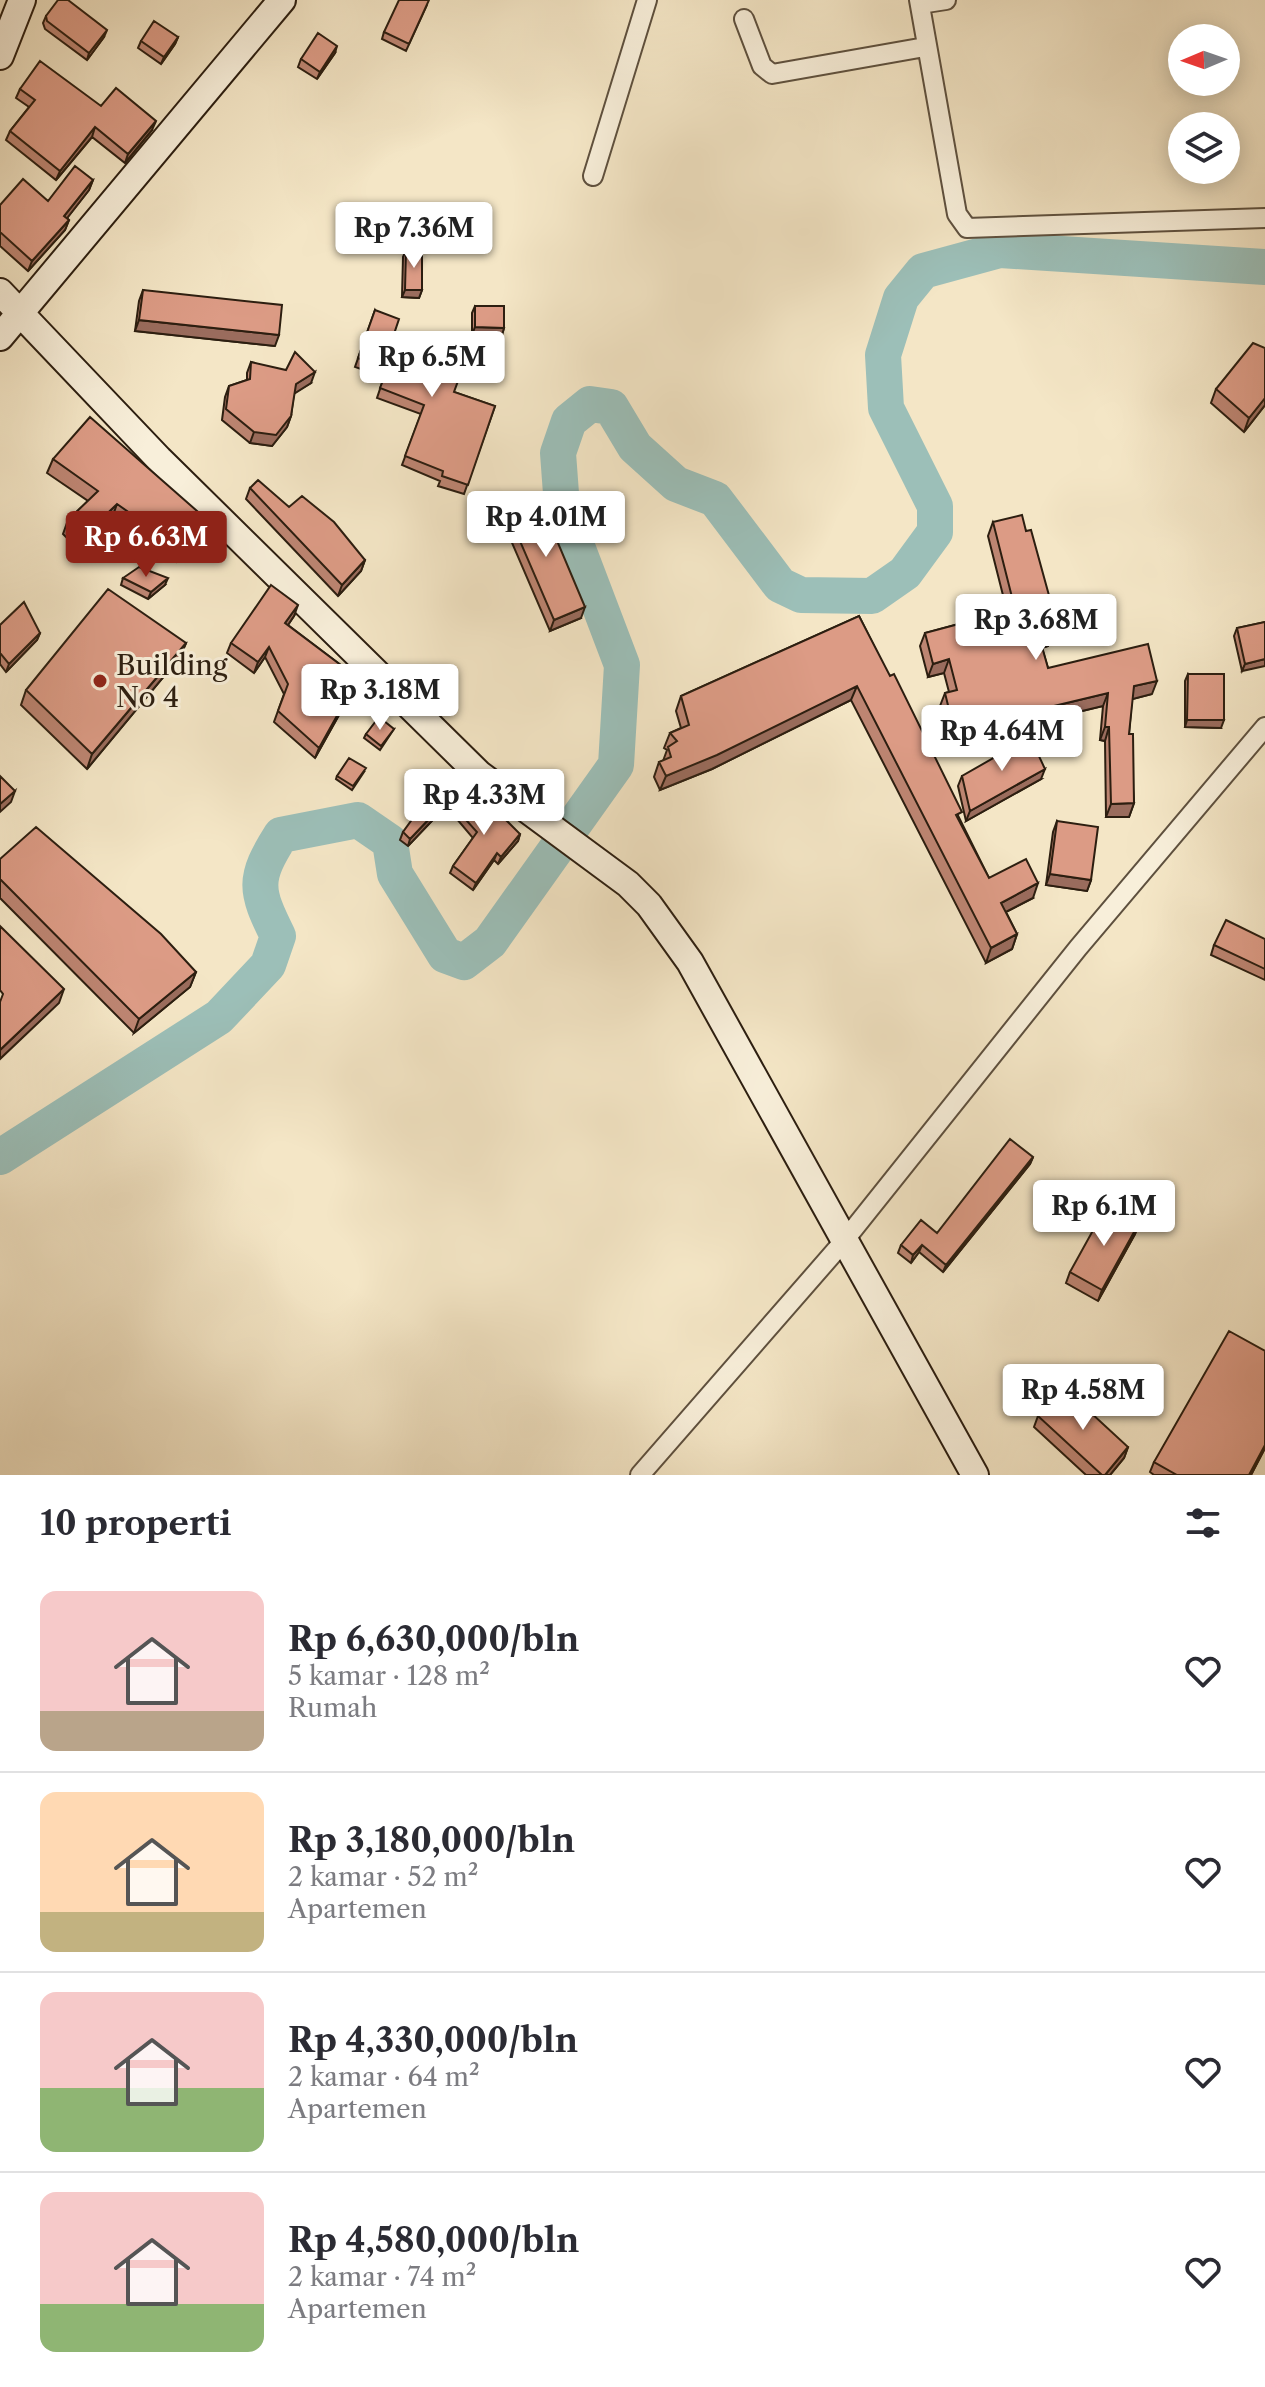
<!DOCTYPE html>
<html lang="id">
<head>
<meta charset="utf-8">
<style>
  :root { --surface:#fff; --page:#f7f7f7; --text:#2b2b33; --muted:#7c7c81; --line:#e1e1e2; --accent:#8f2418 }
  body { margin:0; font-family:"Libre Caslon Text",serif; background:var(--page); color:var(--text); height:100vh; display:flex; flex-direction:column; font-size:30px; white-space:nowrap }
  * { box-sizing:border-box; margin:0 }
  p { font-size:26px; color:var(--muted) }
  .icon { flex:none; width:44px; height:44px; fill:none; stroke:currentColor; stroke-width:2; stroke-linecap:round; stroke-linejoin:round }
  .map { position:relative; height:1475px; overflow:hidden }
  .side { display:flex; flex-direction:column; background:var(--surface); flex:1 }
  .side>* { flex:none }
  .needle { width:52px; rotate:268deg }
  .buttons { position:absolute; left:1168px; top:24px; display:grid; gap:16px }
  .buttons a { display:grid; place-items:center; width:72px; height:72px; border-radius:50%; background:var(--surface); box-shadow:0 4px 20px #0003; font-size:40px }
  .price { position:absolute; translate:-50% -68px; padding:0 18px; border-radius:8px; background:#fff; color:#222; font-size:26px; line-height:52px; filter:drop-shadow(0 2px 4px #0008) }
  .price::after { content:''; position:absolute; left:50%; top:48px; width:24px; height:18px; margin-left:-12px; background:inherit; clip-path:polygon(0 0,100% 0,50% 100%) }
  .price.on { background:var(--accent); color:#fff }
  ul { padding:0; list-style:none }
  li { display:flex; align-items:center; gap:24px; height:200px; padding:0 40px }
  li+li { border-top:2px solid var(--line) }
  li span { display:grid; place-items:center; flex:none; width:224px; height:160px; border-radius:16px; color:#555 }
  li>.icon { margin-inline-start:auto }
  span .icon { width:96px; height:96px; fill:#fffc; stroke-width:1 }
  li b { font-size:34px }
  h2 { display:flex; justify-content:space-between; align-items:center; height:96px; padding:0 40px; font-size:34px }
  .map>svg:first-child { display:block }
</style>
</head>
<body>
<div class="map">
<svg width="1265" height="1475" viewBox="0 0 1265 1475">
  <rect width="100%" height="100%" fill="#f4e6c6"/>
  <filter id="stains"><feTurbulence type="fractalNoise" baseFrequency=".0025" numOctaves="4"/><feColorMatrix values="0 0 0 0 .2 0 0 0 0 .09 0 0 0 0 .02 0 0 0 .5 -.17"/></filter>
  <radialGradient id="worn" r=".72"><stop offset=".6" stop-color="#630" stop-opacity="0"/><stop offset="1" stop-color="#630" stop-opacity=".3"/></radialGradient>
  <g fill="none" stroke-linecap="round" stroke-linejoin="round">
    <!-- river -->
    <path stroke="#9cbfb8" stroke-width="36" d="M0,1157L219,1017L268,965L278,936C255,890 253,879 281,835L358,820L390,842L395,874L445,955L464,962L490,942L616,765L622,665L562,507L558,453L569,421L590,404L611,407L635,447L676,484L715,499L780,585L801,595L872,596L905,573L935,532V506L886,408L883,355L901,298L923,271L1000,250L1265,267"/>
    <!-- street casing -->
    <g stroke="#5e503e" stroke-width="22">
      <path id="street" d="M919,0L957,214L967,228L1265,218
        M920,4L946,0
        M744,19L762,66L772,74L925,47
        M593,176L647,0
        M640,1475L844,1241L1078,948L1265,727"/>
    </g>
    <!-- secondary casing -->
    <g stroke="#2c1e10" stroke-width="30">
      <path id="secondary" d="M0,56L22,0
        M0,292L159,459L479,774L628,884L649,905L690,962L975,1475
        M0,337L282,0"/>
    </g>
    <!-- street -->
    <use href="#street" stroke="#f8efda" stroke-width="18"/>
    <!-- secondary -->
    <use href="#secondary" stroke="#f8efda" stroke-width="26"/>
  </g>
  <!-- wall -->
  <path fill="#bd8572" stroke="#2c1e10" stroke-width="2" d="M426,7L406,51L382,39L384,32Z
    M46,16L104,37L87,60L45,29L43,23Z
    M178,37L175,44L161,64L138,48L141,41Z
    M335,53L317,79L298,67L301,59Z
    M20,89L101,106L152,130L125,163L92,137L56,180L6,140L10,131L29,107L16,98Z
    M93,180L89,190L67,218L69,220L65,230L28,271L0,246V205L48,201Z
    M406,250L422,290L419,298L402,297L403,257Z
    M143,290L275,346L135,331L139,301Z
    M475,306L504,328L502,335H472V313Z
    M375,310L392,340L454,392L495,406L464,494L438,486L440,481L402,465L421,414L377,398L384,377L355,367Z
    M251,362L311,383L294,393L291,416L287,427L272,446L250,443L222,420L225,397L229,386L247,380V373Z
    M1216,389L1265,405L1244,432L1211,403Z
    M53,459L205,518L200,532L176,562L112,518L79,550L63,534L68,520L88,501L47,473Z
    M250,488L289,507L365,560L361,571L338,596L246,499Z
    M507,511L581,618L550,631L503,522Z
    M993,522L1049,620L1048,646L1042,648L1048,668L1152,694L1132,699L1129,734L1134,803L1129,817H1106L1105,741L1100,740L1103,706L949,743L940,706L945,693L949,692L944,673L928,677L920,646L925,633L1007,611L988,536Z
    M123,578L165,585L148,599L121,585Z
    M294,616L288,625L358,678L354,688L315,758L274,722L284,694L265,657L254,673L227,653L231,643Z
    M859,616L989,878L1033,898L1006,912L1017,934L1012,949L986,963L851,700L712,769L660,790L654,777L659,762L663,761L667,750L664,748L670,733L681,728L676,711L681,696Z
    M1265,622L1242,671L1234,636L1237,628Z
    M0,625L40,633L37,640L6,672L0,664Z
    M186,643L180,657L87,769L21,705L26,690Z
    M1188,674L1221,728L1185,727V681Z
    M394,729L380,750L364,738L366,734Z
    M364,772L352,790L336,779L337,776Z
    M962,776L1041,779L966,821L958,786Z
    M447,805L408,846L400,840L403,832Z
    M458,811L520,834L518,841L498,864L494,860L473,890L450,873L453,866L473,838L456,818Z
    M1057,821L1091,880L1087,891L1046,885L1053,832Z
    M0,859L196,972L190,987L134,1033L0,898Z
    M1265,939V980L1211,955L1214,945Z
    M1033,1157L1030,1164L943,1272L919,1252L911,1263L898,1253L901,1245L937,1233Z
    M1139,1223L1135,1234L1098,1301L1066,1283L1070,1272Z
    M1265,1351V1448L1251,1475H1154L1150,1472L1154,1462Z
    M1038,1416L1128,1447L1124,1458L1110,1475H1086L1034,1427Z"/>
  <!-- shaded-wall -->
  <path fill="#9a6c5d" stroke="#2c1e10" stroke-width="2" d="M107,30L104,37L87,60L89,53Z
    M178,37L175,44L161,64L164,57Z
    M337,46L335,53L317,79L320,72Z
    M156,121L152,130L125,163L128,154Z
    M95,127L92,137L56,180L60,171Z
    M93,180L89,190L61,226L64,216Z
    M69,220L65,230L28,271L32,261Z
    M405,290H422L419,298L402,297Z
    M139,320L279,335L275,346L135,331Z
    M475,327L504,328L502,335H472Z
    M315,372L311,383L292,395L296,384Z
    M1265,398V405L1244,432L1249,418Z
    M291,416L287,427L272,446L250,443L254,432Z
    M117,504L112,518L79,550L84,536Z
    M205,518L200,532L176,562L181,549Z
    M365,560L361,571L338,596L342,585Z
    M168,578L165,585L148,599L151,592Z
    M298,605L294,616L282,634L285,623Z
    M585,607L581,618L550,631L554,620Z
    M1053,610L1048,623L1047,611Z
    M40,633L37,640L6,672L9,664Z
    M1053,633L1048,646L1034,650L1039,636Z
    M186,643L180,657L87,769L92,754Z
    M269,647L265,657L254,673L258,662Z
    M949,659L944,673L928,677L933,664Z
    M1265,659V666L1242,671L1245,664Z
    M358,678L354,688L315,758L319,748Z
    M1157,681L1152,694L1129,700L1134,686Z
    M857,686L851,700L712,769L660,790L666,776Z
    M1108,693L1103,706L949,743L954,730Z
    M1187,720H1224L1221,728L1185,727Z
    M1105,727H1109L1105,741L1100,740Z
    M1045,769L1041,779L966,821L970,811Z
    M15,791L11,802L0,812V804Z
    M450,797L447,805L408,846L410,839Z
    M1134,803L1129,817H1106L1111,804Z
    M520,834L518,841L498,864L501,857Z
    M497,853L494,860L473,890L476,883Z
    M1050,874L1091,880L1087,891L1046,885Z
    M1038,883L1033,898L996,917L1001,903Z
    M1017,934L1012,949L986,963L991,948Z
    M196,972L190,987L134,1033L139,1019Z
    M64,989L59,1003L0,1059V1050Z
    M1033,1157L1030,1164L943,1272L946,1265Z
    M1139,1223L1135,1234L1098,1301L1102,1290Z
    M922,1245L919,1252L911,1263L913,1255Z
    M1265,1445V1448L1251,1475H1249Z
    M1128,1447L1124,1458L1110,1475H1105Z"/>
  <!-- building -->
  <path fill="#dc9b85" stroke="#2c1e10" stroke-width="2" d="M58,0H68L107,30L89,53L47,21L46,16Z
    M399,0H429L409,44L384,32Z
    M154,21L178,37L164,57L141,41Z
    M318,33L337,46L320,72L301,59Z
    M40,61L101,106L116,88L156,121L128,154L95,127L60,171L10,131L35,100L20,89Z
    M75,166L93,180L64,216L69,220L32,261L0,232V205L23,179L48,201Z
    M406,250H422V290H405Z
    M143,290L282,305L279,335L139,320Z
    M475,306H504V328L475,327Z
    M375,310L399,319L392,340L441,359L449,334L472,343L454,392L495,406L468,485L442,476L443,471L405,456L424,405L380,388L388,368L358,358Z
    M1253,343L1265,348V398L1249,418L1216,389Z
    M295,352L315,372L296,384L291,416L276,435L254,432L226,409L229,386L250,379L251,362L286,370Z
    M90,417L205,518L181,549L117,504L84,536L68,520L98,491L53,459Z
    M258,480L289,507L302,496L334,522L365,560L342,585L250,488Z
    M539,498L585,607L554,620L507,511Z
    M1022,515L1026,531L1031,530L1053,610L1047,611L1053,633L1039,636L1048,668L1148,644L1157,681L1134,686L1129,734H1133L1134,803L1111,804L1109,727H1105L1108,693L954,730L945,693L957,690L949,659L933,664L925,633L1015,609L993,522Z
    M139,567L168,578L151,592L123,578Z
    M271,585L298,605L285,623L358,678L319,748L278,711L288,684L269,647L258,662L231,643Z
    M108,589L186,643L92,754L26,690Z
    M24,602L40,633L9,664L0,653V625Z
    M859,616L890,676L894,674L962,812L956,815L989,878L1026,859L1038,883L1001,903L1017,934L991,948L857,686L717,755L666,776L659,762L671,757L668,747L677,741L670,733L689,725L681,696Z
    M1265,622V659L1245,664L1237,628Z
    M1188,674H1224V720H1187Z
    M379,717L394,729L381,746L366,734Z
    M1030,737L1045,769L970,811L962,776Z
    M349,758L366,768L353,786L337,776Z
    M0,776L15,791L0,804Z
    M437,785L450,797L410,839L403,832Z
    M478,792L520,834L501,857L497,853L476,883L453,866L477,832L458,811Z
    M1057,821L1098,827L1091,880L1050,874Z
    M36,827L161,934L196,972L139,1019L0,879V859Z
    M1226,920L1265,939V969L1214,945Z
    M0,926L64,989L0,1050V1002L3,994L0,990Z
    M1010,1139L1033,1157L946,1265L922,1245L913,1255L901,1245L921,1220L937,1233Z
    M1107,1205L1139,1223L1102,1290L1070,1272Z
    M1229,1331L1265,1351V1445L1249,1475H1177L1154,1462Z
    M1064,1388L1128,1447L1105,1475H1102L1038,1416Z"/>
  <!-- markers -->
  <circle fill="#8f2418" stroke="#f8efda" stroke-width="3" cx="100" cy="681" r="8"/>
  <g text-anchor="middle" stroke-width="6" stroke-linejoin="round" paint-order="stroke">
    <!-- poi labels -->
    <g font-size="28" fill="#2c1e10" stroke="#f8efda" text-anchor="start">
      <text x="116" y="675">Building<tspan x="116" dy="32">No 4</tspan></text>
    </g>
  </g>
  <rect width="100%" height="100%" filter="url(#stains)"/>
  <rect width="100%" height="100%" fill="url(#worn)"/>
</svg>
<div class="buttons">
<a><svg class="needle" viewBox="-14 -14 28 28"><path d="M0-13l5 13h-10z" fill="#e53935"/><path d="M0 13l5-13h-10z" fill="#7c7c81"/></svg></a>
<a><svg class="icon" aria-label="layers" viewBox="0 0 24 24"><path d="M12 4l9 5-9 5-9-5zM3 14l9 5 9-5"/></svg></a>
</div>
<b class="price" style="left:414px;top:270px">Rp 7.36M</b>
<b class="price" style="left:432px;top:399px">Rp 6.5M</b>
<b class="price" style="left:546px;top:559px">Rp 4.01M</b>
<b class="price on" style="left:146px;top:579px">Rp 6.63M</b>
<b class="price" style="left:1036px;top:662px">Rp 3.68M</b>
<b class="price" style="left:380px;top:732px">Rp 3.18M</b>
<b class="price" style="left:1002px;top:773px">Rp 4.64M</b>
<b class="price" style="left:484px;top:837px">Rp 4.33M</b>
<b class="price" style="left:1104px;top:1248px">Rp 6.1M</b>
<b class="price" style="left:1083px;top:1432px">Rp 4.58M</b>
</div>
<section class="side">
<h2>10 properti<svg class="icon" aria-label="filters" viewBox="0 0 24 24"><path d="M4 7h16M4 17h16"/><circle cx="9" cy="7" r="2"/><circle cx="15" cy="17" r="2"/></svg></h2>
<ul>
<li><span style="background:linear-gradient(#f6c9c9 75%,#b9a48a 0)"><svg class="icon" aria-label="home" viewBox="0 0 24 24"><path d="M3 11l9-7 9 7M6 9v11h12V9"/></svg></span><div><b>Rp 6,630,000/bln</b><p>5 kamar · 128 m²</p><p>Rumah</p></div><svg class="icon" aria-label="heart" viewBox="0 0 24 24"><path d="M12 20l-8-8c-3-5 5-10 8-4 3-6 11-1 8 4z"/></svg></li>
<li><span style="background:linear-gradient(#ffd9b3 75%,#c2b280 0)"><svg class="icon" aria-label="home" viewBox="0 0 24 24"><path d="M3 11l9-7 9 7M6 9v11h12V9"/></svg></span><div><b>Rp 3,180,000/bln</b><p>2 kamar · 52 m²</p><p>Apartemen</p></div><svg class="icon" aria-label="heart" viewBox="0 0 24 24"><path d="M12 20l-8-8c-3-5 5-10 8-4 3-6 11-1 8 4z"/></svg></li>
<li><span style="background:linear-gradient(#f6c9c9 60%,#8fb573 0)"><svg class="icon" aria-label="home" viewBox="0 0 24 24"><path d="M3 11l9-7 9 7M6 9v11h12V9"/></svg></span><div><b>Rp 4,330,000/bln</b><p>2 kamar · 64 m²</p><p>Apartemen</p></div><svg class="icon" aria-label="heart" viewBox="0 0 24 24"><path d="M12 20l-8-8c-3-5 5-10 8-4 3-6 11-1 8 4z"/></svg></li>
<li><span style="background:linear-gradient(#f6c9c9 70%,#8fb573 0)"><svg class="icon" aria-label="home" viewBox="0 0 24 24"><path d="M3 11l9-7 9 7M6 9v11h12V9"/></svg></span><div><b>Rp 4,580,000/bln</b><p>2 kamar · 74 m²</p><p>Apartemen</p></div><svg class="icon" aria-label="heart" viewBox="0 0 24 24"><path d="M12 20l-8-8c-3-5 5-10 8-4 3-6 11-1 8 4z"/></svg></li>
</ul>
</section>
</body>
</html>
